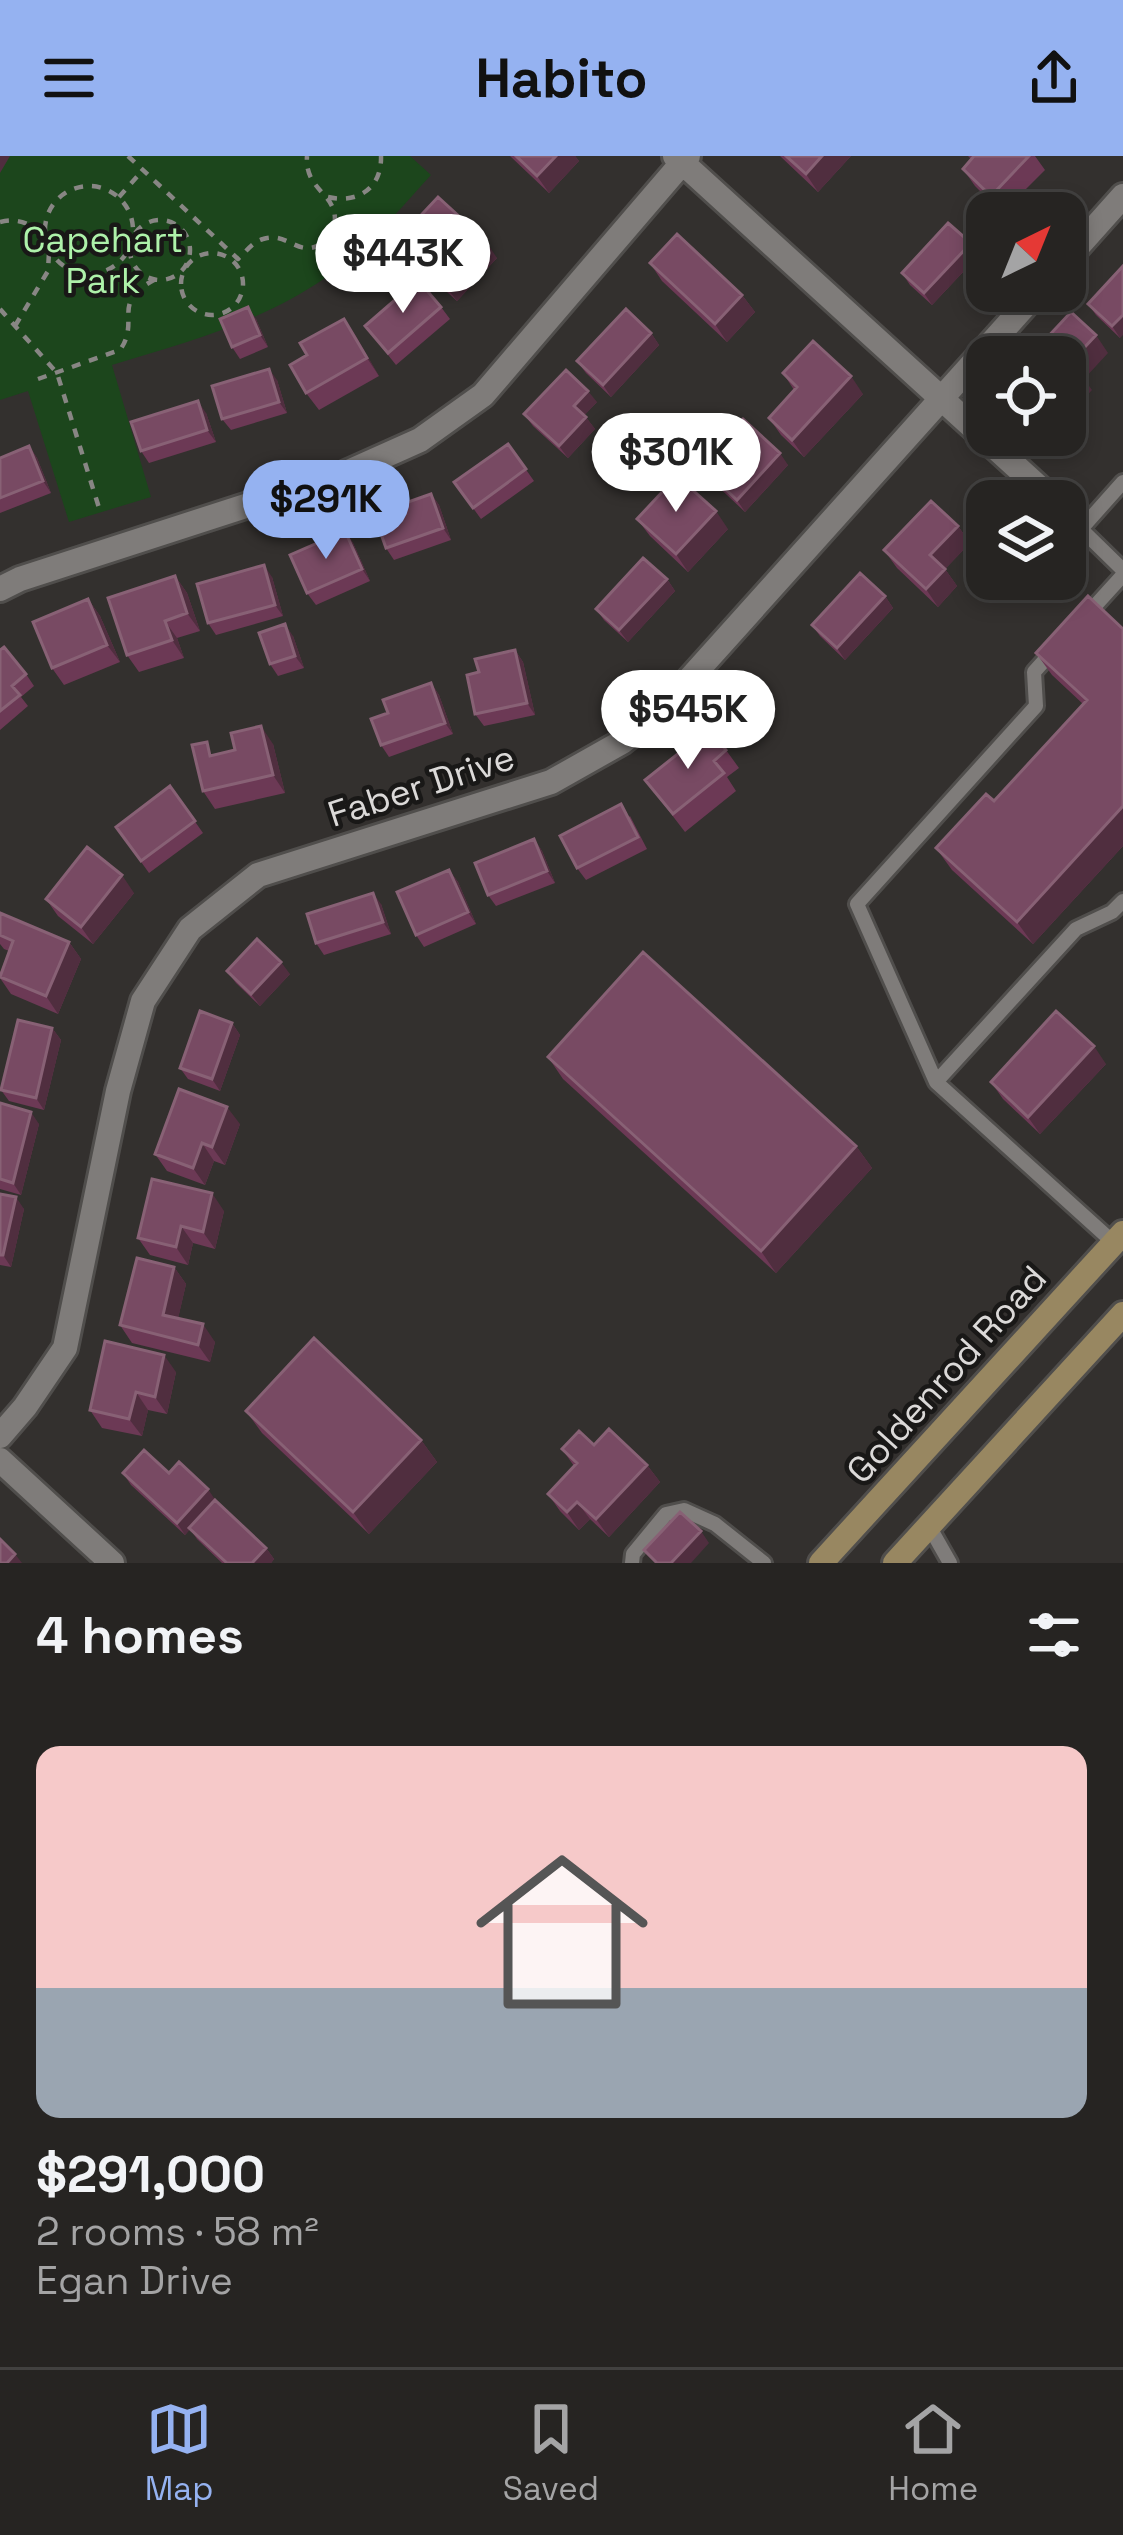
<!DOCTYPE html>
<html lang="en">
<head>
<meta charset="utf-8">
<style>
  :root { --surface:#262422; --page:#32302f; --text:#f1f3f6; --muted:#a4a4a5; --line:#424140; --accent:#95b2f1 }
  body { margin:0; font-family:"Space Grotesk",sans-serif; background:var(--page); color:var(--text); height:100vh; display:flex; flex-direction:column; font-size:45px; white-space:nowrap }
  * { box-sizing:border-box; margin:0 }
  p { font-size:39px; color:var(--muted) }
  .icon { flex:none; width:66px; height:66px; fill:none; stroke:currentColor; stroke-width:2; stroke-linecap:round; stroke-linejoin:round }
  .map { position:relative; height:1407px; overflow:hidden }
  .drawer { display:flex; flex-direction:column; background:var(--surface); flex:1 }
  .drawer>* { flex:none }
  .needle { width:78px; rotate:43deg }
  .buttons { position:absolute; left:966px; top:36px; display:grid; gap:24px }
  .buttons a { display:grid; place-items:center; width:120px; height:120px; border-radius:24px; background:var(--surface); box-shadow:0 6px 18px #0003,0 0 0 3px var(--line); font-size:60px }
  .price { position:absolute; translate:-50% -102px; padding:0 27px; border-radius:42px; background:#fff; color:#222; font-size:39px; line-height:78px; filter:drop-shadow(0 3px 6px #0008) }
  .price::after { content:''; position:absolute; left:50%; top:72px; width:36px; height:27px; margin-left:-18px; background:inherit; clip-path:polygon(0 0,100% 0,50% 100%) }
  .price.on { background:var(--accent); color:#111 }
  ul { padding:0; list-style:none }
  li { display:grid; align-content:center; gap:24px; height:636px; padding:0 36px }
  li span { display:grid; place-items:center; height:372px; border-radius:24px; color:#555 }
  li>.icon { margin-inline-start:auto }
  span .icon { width:216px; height:216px; fill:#fffc; stroke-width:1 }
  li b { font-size:51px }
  h2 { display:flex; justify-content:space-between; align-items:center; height:144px; padding:0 36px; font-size:51px }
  header { display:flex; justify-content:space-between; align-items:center; height:156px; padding:0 36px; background:var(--accent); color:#111; font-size:54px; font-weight:700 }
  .tabs { display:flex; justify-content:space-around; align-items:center; height:168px; border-top:3px solid var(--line); background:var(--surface); font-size:33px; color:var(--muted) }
  .tabs a { display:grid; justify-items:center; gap:6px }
  .tabs .on { color:var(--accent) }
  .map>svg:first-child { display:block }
</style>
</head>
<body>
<header><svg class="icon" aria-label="menu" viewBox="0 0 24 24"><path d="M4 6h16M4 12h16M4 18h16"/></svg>Habito<svg class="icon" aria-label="share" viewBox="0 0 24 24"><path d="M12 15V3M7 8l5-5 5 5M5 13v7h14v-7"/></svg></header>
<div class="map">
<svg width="1123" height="1407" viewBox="0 0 1123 1407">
  <rect width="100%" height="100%" fill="#33302e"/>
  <!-- green -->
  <path fill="#1c461c" d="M0,0H410L431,19C398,55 366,94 325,122C262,166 185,187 112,209L151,341L69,366L28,235L0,244Z"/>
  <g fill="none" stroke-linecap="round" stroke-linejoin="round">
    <!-- service casing -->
    <g stroke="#504e4c" stroke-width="20">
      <path id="service" d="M1123,326L1081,373L1123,414
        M1084,462L1123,419
        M1052,496L1034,516L1036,550L857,748L936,926L1114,1087
        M936,926L1076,773L1112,756L1123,745
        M929,1370L950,1407
        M632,1407L633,1398L666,1358L684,1354L715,1368L764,1407"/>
    </g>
    <!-- minor casing -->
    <g stroke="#504e4c" stroke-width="30">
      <path id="minor" d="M675,0L1054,345
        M1065,105L1123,40
        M0,433L20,423L344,318L420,284L483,239L688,0
        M0,1280L25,1251L65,1192L118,935L143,845L190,773L258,719L551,626L622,586L660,556L1038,135
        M0,1304L112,1407"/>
    </g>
    <!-- secondary casing -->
    <g stroke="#504e4c" stroke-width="30">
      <path id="secondary" d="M821,1407L1123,1077
        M895,1407L1123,1158"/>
    </g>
    <!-- path -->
    <path stroke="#888684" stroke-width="4.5" stroke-dasharray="9 9" stroke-linecap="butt" d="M128,0L238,103C246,96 252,86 263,83C291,74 299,109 331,81C348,37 304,40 307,0
      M45 74a44 44 0 1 1 88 0a44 44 0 1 1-88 0Z
      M119,41L143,14
      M328,41C358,48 382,32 381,0
      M130 94a30 30 0 1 1 60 0a30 30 0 1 1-60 0Z
      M0,66C19,61 36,69 46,85
      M181 128a31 31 0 1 1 62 0a31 31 0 1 1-62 0Z
      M0,153L57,217L100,355
      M15,170L48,115L49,96
      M38,223L120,194C141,164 110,147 154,124"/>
    <!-- service -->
    <use href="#service" stroke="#7f7c7a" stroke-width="14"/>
    <!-- minor -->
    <use href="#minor" stroke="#7f7c7a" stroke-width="24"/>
    <!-- secondary -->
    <use href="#secondary" stroke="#988761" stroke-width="24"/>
  </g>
  <!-- wall -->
  <path fill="#6c3955" d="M510,0H575L579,5L549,37Z
    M780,0H851L818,36Z
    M968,0H1035L1045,14L1002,57L975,30L963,13L971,3Z
    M411,70L497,102L457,145L427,118L415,101L426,89Z
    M971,87L979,99L932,149L910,129L902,117Z
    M650,107L742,139L755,156L727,186L662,125Z
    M1123,110L1120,182L1096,159L1088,148Z
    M441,151L450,163L396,209L365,170Z
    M256,163L268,191L240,203L232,191Z
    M344,163L379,220L319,254L306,237L307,199Z
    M651,177L659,189L611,241L586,217L577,205Z
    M783,217L863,238L804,301L781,279L769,262L794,234Z
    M277,224L287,257L231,274L222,263Z
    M597,246L584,259L595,273L568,302L533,270L524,258Z
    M206,257L216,286L149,307L141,295Z
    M728,278L788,309L745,356L710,323L702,311L726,307L739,292Z
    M508,288L534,325L481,363L454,326Z
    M29,290L37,302L51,337L0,357V302Z
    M431,338L439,349L451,384L394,404L386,392Z
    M637,363L728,373L688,416L650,380Z
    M958,370L970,387L945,413L957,430L938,451L897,412L884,394Z
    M345,375L353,387L370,425L316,449L307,437Z
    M175,420L187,437L200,475L177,482L184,502L139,516L127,499Z
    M272,421L283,460L216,479L208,467Z
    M667,423L675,435L628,486L604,464L596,453Z
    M885,440L893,452L845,504L820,480L812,469Z
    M88,443L100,460L120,506L64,529L52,512Z
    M1123,473V690L1033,788L952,714L936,692L994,645L1083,548L1052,519L1036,497Z
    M293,480L304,512L278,520L270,508Z
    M0,494L26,518L34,530L21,541L28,550L0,574Z
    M515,494L523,506L535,559L484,570L475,558L479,516Z
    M431,527L439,539L453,578L389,601L381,589L388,557Z
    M273,588L285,637L215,653L203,635L215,599Z
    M726,594L739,612L727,621L736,635L685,676L645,624Z
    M170,630L203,677L149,717L116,671Z
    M630,660L647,693L586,724L577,712Z
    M534,683L542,695L555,727L496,750L488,739Z
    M449,714L458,726L476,768L424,791L416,779Z
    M134,737L93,788L58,760L46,743Z
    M381,748L391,778L324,799L316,787Z
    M0,757L69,786L81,803L58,858L11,838L0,822V817L9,795L4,793L0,788Z
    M227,815L290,818L260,850L236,827Z
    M232,867L240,879L220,935L188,923L180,912Z
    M52,872L61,884L44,954L9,945L1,934Z
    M548,901L856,990L872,1012L776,1117L563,923Z
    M1106,908L1040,978L1003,943L991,926Z
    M0,947L39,968L21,1039L0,1033Z
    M240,968L225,1009L214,1005L205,1029L167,1015L155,998Z
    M0,1038L24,1053L11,1111L0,1109Z
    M224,1055L215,1093L193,1087L188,1109L150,1099L138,1082Z
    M174,1111L186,1128L178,1162L215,1186L210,1206L132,1187L120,1169Z
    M176,1216L167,1258L148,1254L142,1280L102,1272L90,1254Z
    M246,1255L421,1284L437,1306L369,1378L262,1277Z
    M594,1289L647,1309L660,1326L609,1381L590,1363L579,1374L560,1355L548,1338L574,1310L562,1293Z
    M123,1317H169L216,1345L266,1392L274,1403L271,1407H222L197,1383L190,1373L185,1379L131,1329Z"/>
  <!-- shaded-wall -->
  <path fill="#502e3f" d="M0,0H10L0,17Z
    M556,0H575L579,5L549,37L537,20Z
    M822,0H851L818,36L806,18Z
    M485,84L497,102L457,145L444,128Z
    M971,87L979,99L932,149L924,137Z
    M742,139L755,156L727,186L715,168Z
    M248,151L256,163L268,191L260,179Z
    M1123,159V179L1120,182L1112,170Z
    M344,163L356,180L379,220L367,202Z
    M651,177L659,189L611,241L603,229Z
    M1096,179L1108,197L1084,223L1092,234L1068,260L1065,257V233L1070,207Z
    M269,213L277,224L287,257L279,246Z
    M851,220L863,238L804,301L792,284Z
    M588,235L597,246L582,262L574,250Z
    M198,245L206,257L216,286L207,274Z
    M586,261L595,273L568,302L559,290Z
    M29,290L37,302L51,337L43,325Z
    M780,297L788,309L745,356L737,344Z
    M431,338L439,349L451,384L443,372Z
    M716,355L728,373L688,416L676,398Z
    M958,370L970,387L945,413L957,430L938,451L926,433L930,399Z
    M345,375L353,387L370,425L362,413Z
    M264,409L272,421L283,460L275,449Z
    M175,420L187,437L200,475L187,457Z
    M667,423L675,435L628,486L619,474Z
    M885,440L893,452L845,504L837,492Z
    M88,443L100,460L120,506L107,489Z
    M165,465L177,482L184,502L172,484Z
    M285,468L293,480L304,512L295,500Z
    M515,494L523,506L535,559L527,547Z
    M431,527L439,539L453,578L445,567Z
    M261,570L273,588L285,637L273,619Z
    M1123,650V690L1033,788L1017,766Z
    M534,683L542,695L555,727L547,715Z
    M449,714L458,726L476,768L468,756Z
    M122,719L134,737L93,788L81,771Z
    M373,737L381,748L391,778L383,766Z
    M69,786L81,803L58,858L46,840Z
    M281,806L290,818L260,850L251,838Z
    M232,867L240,879L220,935L212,923Z
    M52,872L61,884L44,954L36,942Z
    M1094,890L1106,908L1040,978L1028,961Z
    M227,951L240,968L225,1009L212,991Z
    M31,956L39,968L21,1039L13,1027Z
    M202,987L214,1005L205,1029L193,1012Z
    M856,990L872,1012L776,1117L761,1095Z
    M212,1037L224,1055L215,1093L203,1076Z
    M16,1041L24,1053L11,1111L3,1099Z
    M181,1070L193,1087L188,1109L176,1091Z
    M174,1111L186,1128L175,1176L163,1159Z
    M203,1168L215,1186L210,1206L198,1189Z
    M164,1199L176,1216L167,1258L155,1241Z
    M136,1236L148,1254L142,1280L129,1263Z
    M421,1284L437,1306L369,1378L353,1356Z
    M647,1309L660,1326L609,1381L596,1363Z
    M208,1333L216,1345L185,1379L177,1367Z
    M577,1346L590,1363L579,1374L567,1356Z
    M701,1375L709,1387L691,1407H671Z
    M266,1392L274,1403L271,1407H252Z
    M15,1398L22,1407H7Z"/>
  <!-- building -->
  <path fill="#784a63" stroke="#886175" stroke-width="3" d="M516,0H556L537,20Z
    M786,0H822L806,18Z
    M974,0H1029L991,40L963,13Z
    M438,41L485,84L444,128L415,101L429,86L411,70Z
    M948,67L971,87L924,137L902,117Z
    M677,78L742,139L715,168L650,107Z
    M1123,110V159L1112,170L1088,148Z
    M418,124L441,151L388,197L365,170Z
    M248,151L260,179L232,191L220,163Z
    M626,153L651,177L603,229L577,205Z
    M1071,156L1096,179L1070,207L1080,217L1065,233V201H1029Z
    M344,163L367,202L306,237L290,209L307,199L300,187Z
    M813,185L851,220L792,284L769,262L797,231L783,217Z
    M269,213L279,246L222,263L212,230Z
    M566,214L588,235L574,250L586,261L559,290L524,258Z
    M198,245L207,274L141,295L131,266Z
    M743,263L780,297L737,344L702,311L715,297L726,307L742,290L728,278Z
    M508,288L526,313L473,352L454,326Z
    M29,290L43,325L0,342V302Z
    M677,320L716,355L676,398L637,363Z
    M431,338L443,372L386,392L374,358Z
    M931,345L958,370L930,399L945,413L926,433L884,394Z
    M345,375L362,413L307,437L290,399Z
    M643,402L667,423L619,474L596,453Z
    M264,409L275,449L208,467L197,428Z
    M860,417L885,440L837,492L812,469Z
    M175,420L187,457L165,465L172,484L127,499L108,442Z
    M1088,440L1123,473V650L1017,766L936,692L986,638L994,645L1087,544L1036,497Z
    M88,443L107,489L52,512L33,466Z
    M285,468L295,500L270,508L259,477Z
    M4,491L26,518L12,530L20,539L0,555V494Z
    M515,494L527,547L475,558L467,519L479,516L475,503Z
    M431,527L445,567L381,589L371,563L388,557L383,544Z
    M261,570L273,619L203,635L192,589L207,586L210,600L235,594L231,577Z
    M709,573L726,594L714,605L724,617L673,658L645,624Z
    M170,630L195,665L141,705L116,671Z
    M621,648L638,681L577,712L560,680Z
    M534,683L547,715L488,739L475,707Z
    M87,691L122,719L81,771L46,743Z
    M449,714L468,756L416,779L397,736Z
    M373,737L383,766L316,787L307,758Z
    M0,757L69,786L46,840L0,821L13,785L0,779Z
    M257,783L281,806L251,838L227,815Z
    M643,796L856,990L761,1095L548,901Z
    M200,855L232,867L212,923L180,912Z
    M1056,855L1094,890L1028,961L991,926Z
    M18,864L52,872L36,942L1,934Z
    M179,933L227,951L212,991L202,987L193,1012L155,998Z
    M0,947L31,956L13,1027L0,1023Z
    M152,1023L212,1037L203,1076L181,1070L176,1091L138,1082Z
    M0,1038L16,1041L3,1099H0Z
    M137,1102L174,1111L163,1159L203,1168L198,1189L120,1169Z
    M314,1182L421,1284L353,1356L246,1255Z
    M105,1185L164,1199L155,1241L136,1236L129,1263L90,1254Z
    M609,1273L647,1309L596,1363L577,1346L567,1356L548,1338L577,1307L562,1293L579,1275L594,1289Z
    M144,1294L169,1317L179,1306L208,1333L177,1367L123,1317Z
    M215,1344L266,1392L252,1407H227L189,1372Z
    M680,1356L701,1375L671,1407H657L644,1394Z
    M0,1383L15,1398L7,1407H0Z"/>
  <g text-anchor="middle" stroke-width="9" stroke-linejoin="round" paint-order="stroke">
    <!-- park labels -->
    <g font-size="36" fill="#aef2aa" stroke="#191817">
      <text x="103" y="96">Capehart<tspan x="103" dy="41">Park</tspan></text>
    </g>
    <!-- street labels -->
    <g font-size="36" fill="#dbd9d8" stroke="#191817">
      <text transform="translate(421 629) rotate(-18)" y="13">Faber Drive</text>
      <text transform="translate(946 1218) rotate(-48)" y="13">Goldenrod Road</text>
    </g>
  </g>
</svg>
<div class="buttons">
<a><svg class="needle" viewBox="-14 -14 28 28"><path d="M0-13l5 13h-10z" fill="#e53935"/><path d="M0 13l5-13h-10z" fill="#a4a4a5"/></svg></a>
<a><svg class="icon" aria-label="locate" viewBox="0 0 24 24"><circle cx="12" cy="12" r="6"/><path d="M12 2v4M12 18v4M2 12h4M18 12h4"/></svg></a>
<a><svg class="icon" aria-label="layers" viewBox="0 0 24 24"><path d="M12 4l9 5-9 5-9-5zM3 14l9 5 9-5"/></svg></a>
</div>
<b class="price" style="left:403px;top:160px">$443K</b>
<b class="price" style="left:676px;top:359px">$301K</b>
<b class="price on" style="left:326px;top:406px">$291K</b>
<b class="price" style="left:688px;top:616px">$545K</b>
</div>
<section class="drawer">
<h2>4 homes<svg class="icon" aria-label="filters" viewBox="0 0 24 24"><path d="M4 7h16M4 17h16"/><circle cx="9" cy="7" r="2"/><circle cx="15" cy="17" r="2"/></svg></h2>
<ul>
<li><span style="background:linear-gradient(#f6c9c9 65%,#9aa5b1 0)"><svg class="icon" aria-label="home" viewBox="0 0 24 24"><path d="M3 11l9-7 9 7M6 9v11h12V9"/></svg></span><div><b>$291,000</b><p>2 rooms · 58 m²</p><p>Egan Drive</p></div></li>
</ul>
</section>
<nav class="tabs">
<a class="on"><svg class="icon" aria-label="map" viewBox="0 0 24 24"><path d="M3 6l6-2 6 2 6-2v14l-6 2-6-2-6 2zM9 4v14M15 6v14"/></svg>Map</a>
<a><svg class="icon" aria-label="saved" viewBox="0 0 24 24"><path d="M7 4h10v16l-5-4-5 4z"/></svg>Saved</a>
<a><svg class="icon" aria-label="home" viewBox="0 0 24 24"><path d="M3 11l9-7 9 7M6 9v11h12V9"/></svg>Home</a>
</nav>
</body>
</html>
